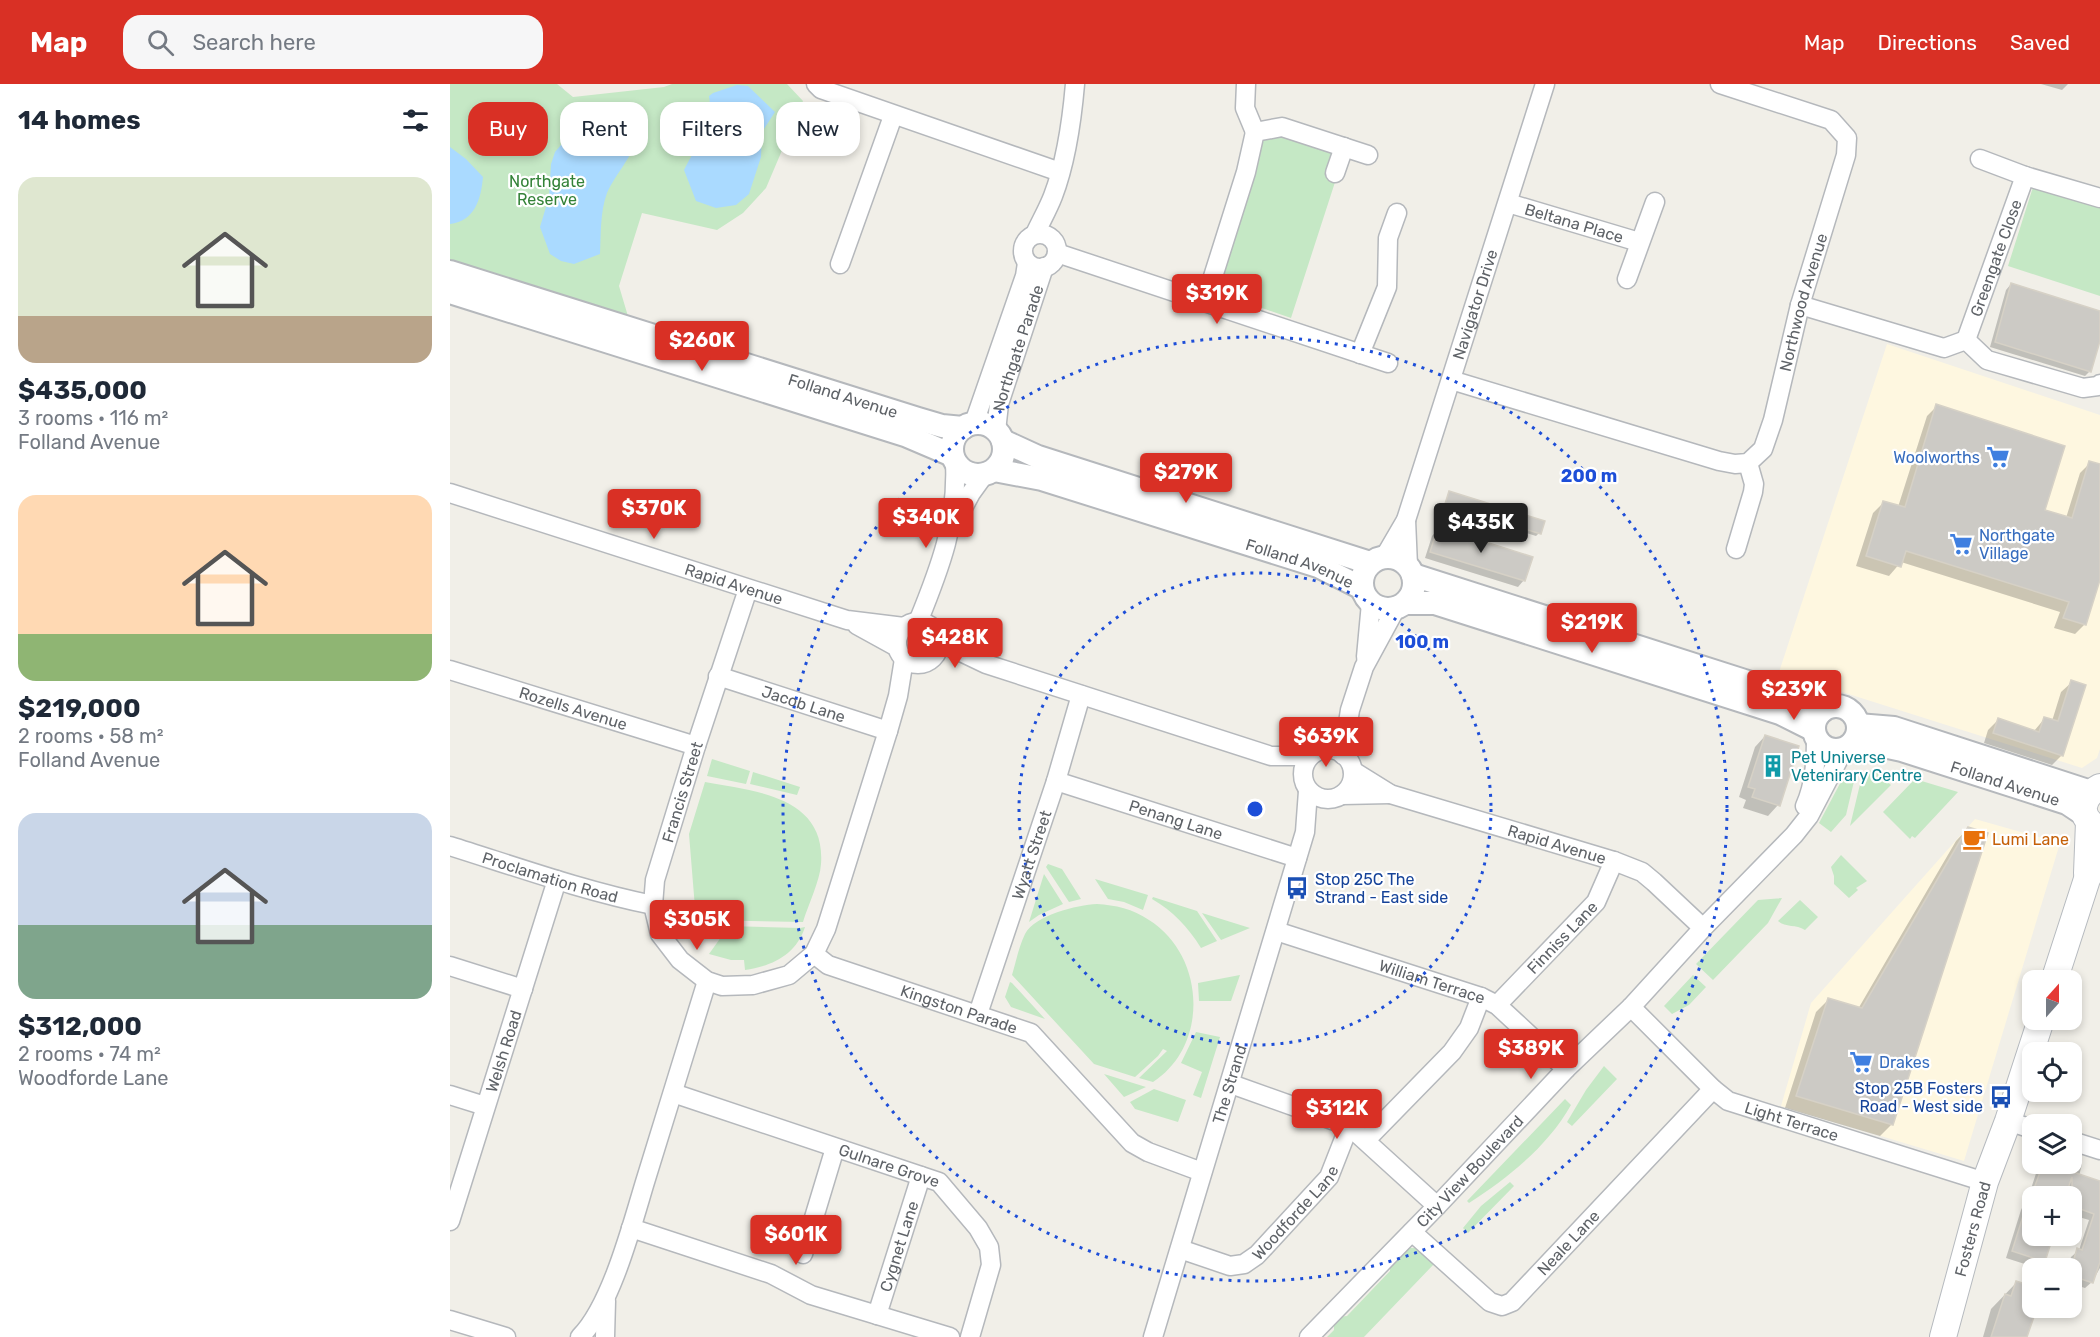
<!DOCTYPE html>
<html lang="en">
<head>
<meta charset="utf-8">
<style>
  :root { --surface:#fff; --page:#f6f6f7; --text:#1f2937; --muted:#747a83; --accent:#d93025 }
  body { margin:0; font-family:Rubik,sans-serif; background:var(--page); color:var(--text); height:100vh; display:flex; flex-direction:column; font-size:22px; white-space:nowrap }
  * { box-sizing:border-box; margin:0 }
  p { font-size:20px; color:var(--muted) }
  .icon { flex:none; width:33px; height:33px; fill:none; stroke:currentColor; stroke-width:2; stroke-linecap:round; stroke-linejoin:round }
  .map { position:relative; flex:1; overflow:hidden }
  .details { display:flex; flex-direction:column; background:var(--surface); width:450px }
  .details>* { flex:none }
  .hud { position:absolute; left:18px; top:18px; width:570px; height:54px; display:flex; gap:12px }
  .needle { width:39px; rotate:21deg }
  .buttons { position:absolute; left:1572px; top:886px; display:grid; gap:12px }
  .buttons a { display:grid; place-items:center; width:60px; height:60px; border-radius:12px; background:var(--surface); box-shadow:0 3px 9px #0003; font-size:30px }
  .price { position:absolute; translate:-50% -51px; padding:0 14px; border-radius:6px; background:var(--accent); color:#fff; font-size:20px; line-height:39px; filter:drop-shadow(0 2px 3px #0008) }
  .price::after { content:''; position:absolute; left:50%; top:36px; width:18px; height:14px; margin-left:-9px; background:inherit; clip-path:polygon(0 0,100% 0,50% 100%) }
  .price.selected { background:#222; color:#fff }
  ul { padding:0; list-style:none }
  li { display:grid; align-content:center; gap:12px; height:318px; padding:0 18px }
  li span { display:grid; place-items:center; height:186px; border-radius:18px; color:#555 }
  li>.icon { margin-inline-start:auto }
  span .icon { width:108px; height:108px; fill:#fffc; stroke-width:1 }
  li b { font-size:26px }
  h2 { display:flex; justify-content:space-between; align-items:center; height:72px; padding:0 18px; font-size:26px }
  .tag { padding:0 21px; border-radius:18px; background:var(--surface); box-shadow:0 3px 9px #0003; font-size:21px; line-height:54px }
  .tag.selected { background:var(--accent); color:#fff }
  header { display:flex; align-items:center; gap:36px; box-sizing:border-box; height:84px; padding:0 30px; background:var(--accent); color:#fff }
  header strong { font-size:28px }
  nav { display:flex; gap:33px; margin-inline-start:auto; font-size:21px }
  .search { width:420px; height:54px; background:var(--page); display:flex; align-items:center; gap:15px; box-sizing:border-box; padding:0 21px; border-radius:18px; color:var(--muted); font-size:22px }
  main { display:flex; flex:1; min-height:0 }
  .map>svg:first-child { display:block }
</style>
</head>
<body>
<header>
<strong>Map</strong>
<div class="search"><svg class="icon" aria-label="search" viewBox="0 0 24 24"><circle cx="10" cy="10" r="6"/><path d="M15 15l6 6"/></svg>Search here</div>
<nav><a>Map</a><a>Directions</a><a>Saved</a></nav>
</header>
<main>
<section class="details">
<h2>14 homes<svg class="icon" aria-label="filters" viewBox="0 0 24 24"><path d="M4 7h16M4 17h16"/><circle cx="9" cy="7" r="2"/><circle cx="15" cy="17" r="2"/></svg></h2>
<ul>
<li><span style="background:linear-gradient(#dfe7d0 75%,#b9a48a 0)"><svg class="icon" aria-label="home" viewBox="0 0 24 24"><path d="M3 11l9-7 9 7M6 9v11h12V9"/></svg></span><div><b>$435,000</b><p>3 rooms · 116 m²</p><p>Folland Avenue</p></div></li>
<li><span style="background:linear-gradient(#ffd9b3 75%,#8fb573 0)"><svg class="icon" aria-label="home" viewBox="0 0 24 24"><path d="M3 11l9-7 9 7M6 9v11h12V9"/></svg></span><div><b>$219,000</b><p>2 rooms · 58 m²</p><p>Folland Avenue</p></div></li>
<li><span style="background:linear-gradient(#c9d6e8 60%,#7fa58c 0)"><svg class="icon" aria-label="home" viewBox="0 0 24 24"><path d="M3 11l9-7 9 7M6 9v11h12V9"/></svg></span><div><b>$312,000</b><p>2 rooms · 74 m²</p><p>Woodforde Lane</p></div></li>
</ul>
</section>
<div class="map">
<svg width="1650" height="1253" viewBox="0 0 1650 1253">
  <rect width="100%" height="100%" fill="#f1efe8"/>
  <!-- commercial -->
  <path fill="#fef7e0" d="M1437,260L1650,331V665L1647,674L1632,684L1329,588Z
    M1525,735L1610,759L1514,1077L1331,1022L1361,919Z"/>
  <!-- green -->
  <path fill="#c5e8c5" d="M0,0H107L123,13L214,3L222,0H337L353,17L316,104L293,129L267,146L192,129L169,202L180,239L0,177Z
    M836,48L839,55L882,66L887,92L841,234L771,210L767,194L807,61L815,53Z
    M1583,103L1650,122V212L1558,182Z
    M262,675L300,687L296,700L257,692Z
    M1423,685L1441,701L1400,742L1412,692Z
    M303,688L350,703L347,711L300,700Z
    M1394,692L1405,693L1396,731L1381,748L1369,739Z
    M1465,695L1508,708L1465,754L1462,752L1460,755L1433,728Z
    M255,698C304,707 376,712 371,780C370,797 358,821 353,838L246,836L239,750Z
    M1391,771L1417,797L1406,804L1408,806L1399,814L1384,800V792L1381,783Z
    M598,780L612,785L631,815L619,818L596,783Z
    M594,790L613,820L589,831L579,838Z
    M645,795L698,811L693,826L674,818L658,815Z
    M703,813L747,827L767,857L751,864C738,843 723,827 702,815Z
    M1332,814L1318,839L1263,896L1246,880L1308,816Z
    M1350,816L1368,833L1355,846C1346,840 1336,844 1328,837Z
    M647,820C665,821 683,825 699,836C755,871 760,961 703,998L689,994L717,967L713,965L708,972L685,993L644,980L562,891C566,878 569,862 575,850C585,831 627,821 647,820Z
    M752,829L800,844L771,856Z
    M279,842L350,844L355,843C346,871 322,882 295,886L294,876H281L259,870Z
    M790,891L781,917H749L748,899Z
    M1243,891L1256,903L1239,921L1222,930L1214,922Z
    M560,898L562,899L595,935L561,923L555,913Z
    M746,948L770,953L751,1014L743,1011L752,988L731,979Z
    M1154,982L1167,995L1122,1042L1117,1038L1136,1006Z
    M654,990L696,1003L674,1013Z
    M704,1005L736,1016L728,1038L685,1025L680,1018Z
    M1115,1015L1121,1021C1098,1062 1058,1094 1019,1119L1017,1117Z
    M1060,1098L1064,1102L1018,1149L1013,1144L1031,1122Z
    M956,1164H965L984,1180L914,1253H877L884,1246V1237L888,1233L897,1232L940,1187V1179Z"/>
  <!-- water -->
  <path fill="#aadaff" d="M287,1L298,2L325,28L312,48L311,73L299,110L286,121L266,124L246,117L234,86C246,62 264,40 259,12L263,9Z
    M148,36C218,40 171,77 157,109C150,128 151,150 150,170L124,180L111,177L100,170L90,143L99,113L101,80L105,68L129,40Z
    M0,63L16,75L33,93C31,115 25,137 0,140Z"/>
  <!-- shadow -->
  <path fill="#0003" d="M1591,0H1618L1612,6Z
    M1561,200L1650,228V257L1640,287L1635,292L1540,263L1556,206Z
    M1487,322L1593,427L1616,434L1630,389L1640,379L1650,382V491L1635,540L1625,550L1604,544L1610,528L1451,478L1439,492L1406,482L1423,429L1433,419L1448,423L1477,332Z
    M999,409L1089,449L1086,452L993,423Z
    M988,445L1074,496L1068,503L975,474L982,452Z
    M1622,598L1612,671L1602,681L1534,659L1538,646L1548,636L1584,647L1595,634L1602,637L1611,608Z
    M1315,652L1328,721L1318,732L1293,724L1296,716L1289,713L1305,663Z
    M1518,744L1442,1040L1430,1052L1335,1024L1366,928L1378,916L1408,925L1506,757Z
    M1622,1077L1632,1080L1629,1092L1650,1098V1184L1642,1198L1635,1204L1622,1200V1185H1617L1621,1173L1629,1166L1639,1136L1622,1131V1113H1582V1152H1602L1594,1177L1587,1184L1556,1174L1571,1126L1580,1108L1589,1080H1622Z
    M1566,1199L1582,1204V1224H1585L1576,1253H1533L1541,1225Z"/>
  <!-- building -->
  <path fill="#cccac5" stroke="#d6d1c6" stroke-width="1.5" d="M1561,199L1650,227V257L1641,288L1545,258Z
    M1486,320L1615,362L1595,426L1622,434L1639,377L1650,380V496L1636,541L1613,534L1619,518L1456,467L1451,483L1416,472L1433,417L1455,423Z
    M999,407L1095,437L1091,450L995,420Z
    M988,443L1083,473L1075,497L980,468Z
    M1621,596L1636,601L1613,672L1543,649L1548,634L1589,648L1594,633L1608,637Z
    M1315,651L1349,662L1330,722L1302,713L1305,705L1298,703Z
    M1518,743L1538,749L1443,1041L1346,1012L1378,914L1412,924Z
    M1593,1080H1626L1623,1088L1650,1097V1178L1643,1199L1622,1192V1182L1627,1164L1632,1166L1644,1130L1622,1122V1093L1615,1113H1582V1152H1603L1595,1178L1562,1167L1580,1110H1582Z
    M1566,1197L1582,1202V1224H1587L1577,1253H1541L1555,1210L1561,1212Z"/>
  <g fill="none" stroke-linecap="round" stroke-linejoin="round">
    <!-- minor casing -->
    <g stroke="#b5b8bc" stroke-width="21">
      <g id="minor">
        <path d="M366,0L371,5L610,88"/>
        <path d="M796,0L795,24L805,48"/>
        <path d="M1530,75L1575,92L1650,114"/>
        <path d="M885,89L894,63"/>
        <path id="s1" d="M1058,119L1189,158"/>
        <circle cx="590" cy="167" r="17"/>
        <path d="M585,150C591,137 598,125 603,112C616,78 622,35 625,0"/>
        <path d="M607,169L938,279"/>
        <path d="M390,180L443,32"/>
        <path d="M1177,195L1205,118"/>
        <path d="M755,218L796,88L805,48L832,43L918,71"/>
        <path id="s2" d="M1350,221L1494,264L1516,256L1575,92"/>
        <path d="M1516,256L1537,276L1633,304L1648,302L1650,300"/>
        <path d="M910,270L937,203L938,154L947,129"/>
        <path id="s3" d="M1001,296L1269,377L1285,380L1298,379L1313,365L1323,336L1350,221L1396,71L1397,54L1381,36L1270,0"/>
        <path d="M524,339L575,192L577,179"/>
        <path id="s4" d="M546,347L549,320L594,183"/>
        <path id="s5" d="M0,409L397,536L454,543"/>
        <path d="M507,435L521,409L534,391"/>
        <path d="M956,436L958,482"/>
        <path d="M1286,465L1303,408L1304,400L1298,379"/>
        <path id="s6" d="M935,472L956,436L1095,0"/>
        <path d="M298,505L246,662L205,796L203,821L210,850L230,876L257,897L272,902L303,901L339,891L364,870L376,845L438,647L448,612L454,575"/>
        <circle cx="468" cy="559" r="21"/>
        <path d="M468,538C490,484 508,437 505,378"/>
        <path d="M407,541L447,563"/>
        <path d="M490,558L536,580L821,672H860"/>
        <path d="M916,573L921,519"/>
        <path id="s7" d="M0,586L246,662"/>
        <path id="s8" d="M268,592L438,647"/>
        <circle cx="878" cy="690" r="25"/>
        <path d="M893,671L900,626L914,583L946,524"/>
        <path id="s9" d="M903,687L940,710L1164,777L1192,788L1204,798L1253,844"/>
        <path id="s10" d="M606,697L847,774"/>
        <path d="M892,711L940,710"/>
        <path d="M1355,722C1365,700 1366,676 1366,652"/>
        <path id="s11" d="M0,762C67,783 134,807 203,821"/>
        <path id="s12" d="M826,847L1031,913L1047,921L1116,985"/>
        <path id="s13" d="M364,870L378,881L581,949L682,1059L698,1068L752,1088"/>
        <path d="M0,882L73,905"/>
        <path id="s14" d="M1047,921L1146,818L1164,777"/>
        <path id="s15" d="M1181,923L1263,1005L1278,1017L1535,1098"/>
        <path id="s16" d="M528,930L606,697L631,611"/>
        <path d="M781,1000L899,1042L987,1122"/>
        <path id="s17" d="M223,1009L489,1098L528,1144L539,1163L541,1181L520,1253"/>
        <path d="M0,1011L35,1022"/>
        <path d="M1558,1037L1582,1045"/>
        <path d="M916,1056L1002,968L1019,944L1031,913"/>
        <path d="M1622,1057L1650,1066"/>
        <path id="s18" d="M0,1137L107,796"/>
        <path d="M181,1144L321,1190L361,1211L500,1253"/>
        <path id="s19" d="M962,1148L1040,1218L1052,1222L1062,1218L1263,1005"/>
        <path id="s20" d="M730,1165L780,1182L794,1180L807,1171L879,1093L899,1042"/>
        <path d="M353,1170L385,1064"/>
        <path id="s21" d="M427,1231L471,1092"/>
        <path d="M0,1236L56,1253"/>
        <path d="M130,1253C161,1222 182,1141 195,1098C216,1031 236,964 257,897"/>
        <path d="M155,1253L156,1217"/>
        <path id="s22" d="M703,1253L855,748L858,707"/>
        <path id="s23" d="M859,1253L987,1122L1116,985L1181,923L1253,844L1344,751L1359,732L1394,665"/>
      </g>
    </g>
    <!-- tertiary casing -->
    <g stroke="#b5b8bc" stroke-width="26">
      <g id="tertiary">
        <path id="s24" d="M0,188L468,335L492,342L513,344"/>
        <path d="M0,208L455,351L502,371"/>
        <circle cx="528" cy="365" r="26"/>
        <path d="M553,357L588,373L920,479"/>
        <path id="s25" d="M544,386L592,395L868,482L912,504"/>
        <circle cx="938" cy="499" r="26"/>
        <path d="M963,491L1335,610L1372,627"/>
        <path d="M955,519H985L1330,629L1364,646"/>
        <circle cx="1386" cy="644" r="22"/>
        <path d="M1408,641L1444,644L1641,708"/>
        <path id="s26" d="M1402,660H1424L1452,666L1617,719L1635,731"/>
      </g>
    </g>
    <!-- secondary casing -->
    <g stroke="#b6babf" stroke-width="28">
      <g id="secondary">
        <path d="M1650,703C1629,714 1628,735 1650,745"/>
        <path d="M1637,789L1639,738"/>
        <path d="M1604,897L1637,795L1650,770"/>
        <path id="s27" d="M1493,1253L1535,1098L1558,1037L1591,936"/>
      </g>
    </g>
    <!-- minor -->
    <use href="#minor" stroke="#fff" stroke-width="18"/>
    <!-- tertiary -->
    <use href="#tertiary" stroke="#fff" stroke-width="22"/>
    <!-- secondary -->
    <use href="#secondary" stroke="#fff" stroke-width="26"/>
  </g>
  <!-- distance rings -->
  <g fill="none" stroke="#1d4ed8" stroke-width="3" stroke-dasharray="3 6">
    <circle cx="805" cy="725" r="236"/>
    <circle cx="805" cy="725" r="472"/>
  </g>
  <!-- icons -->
  <defs>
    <g id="supermarket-bare" transform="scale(1.8)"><path d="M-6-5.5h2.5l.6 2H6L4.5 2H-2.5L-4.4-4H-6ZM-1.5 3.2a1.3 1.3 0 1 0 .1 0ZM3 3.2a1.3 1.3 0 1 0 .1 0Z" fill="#3f7fe0" stroke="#fff" stroke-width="2.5" paint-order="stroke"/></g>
    <g id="building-bare" transform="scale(1.8)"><path d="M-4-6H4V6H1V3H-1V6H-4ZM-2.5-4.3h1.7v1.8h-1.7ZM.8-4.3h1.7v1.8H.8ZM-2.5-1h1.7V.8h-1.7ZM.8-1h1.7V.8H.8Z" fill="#0f9aa8" stroke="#fff" stroke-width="2.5" paint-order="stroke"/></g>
    <g id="cafe-bare" transform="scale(1.8)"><path d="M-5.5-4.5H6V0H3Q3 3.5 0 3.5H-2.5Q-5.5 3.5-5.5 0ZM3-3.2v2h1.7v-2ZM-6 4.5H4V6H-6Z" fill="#e8710a" stroke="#fff" stroke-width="2.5" paint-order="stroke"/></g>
    <g id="bus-bare" transform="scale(1.8)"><path d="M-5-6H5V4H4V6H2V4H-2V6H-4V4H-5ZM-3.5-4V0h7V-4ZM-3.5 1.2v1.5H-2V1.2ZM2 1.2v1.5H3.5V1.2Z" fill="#1a4fb4" stroke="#fff" stroke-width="2.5" paint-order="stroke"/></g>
  </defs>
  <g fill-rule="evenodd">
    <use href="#supermarket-bare" x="1548" y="373"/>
    <use href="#supermarket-bare" x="1511" y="460"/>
    <use href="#building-bare" x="1323" y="682"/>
    <use href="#cafe-bare" x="1524" y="755"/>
    <use href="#bus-bare" x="847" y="804"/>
    <use href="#supermarket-bare" x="1411" y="978"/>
    <use href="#bus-bare" x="1551" y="1013"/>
  </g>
  <g text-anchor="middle" stroke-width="4.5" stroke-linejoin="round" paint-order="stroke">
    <!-- park labels -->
    <g font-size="16" fill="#348238" stroke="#fff">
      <text x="97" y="103">Northgate<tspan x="97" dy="18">Reserve</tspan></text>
    </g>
    <!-- street labels -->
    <g font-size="16" fill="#5f6368" stroke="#fff">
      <text dy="6" stroke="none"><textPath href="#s1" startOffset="69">Beltana Place</textPath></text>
      <text dy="6" stroke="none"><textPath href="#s2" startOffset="261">Greengate Close</textPath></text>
      <text dy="6" stroke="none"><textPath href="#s3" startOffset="482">Northwood Avenue</textPath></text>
      <text dy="6" stroke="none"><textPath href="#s6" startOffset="268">Navigator Drive</textPath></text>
      <text dy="6" stroke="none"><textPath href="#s4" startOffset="86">Northgate Parade</textPath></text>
      <text dy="6" stroke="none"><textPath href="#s24" startOffset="412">Folland Avenue</textPath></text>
      <text dy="6" stroke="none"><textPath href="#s25" startOffset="320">Folland Avenue</textPath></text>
      <text dy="6" stroke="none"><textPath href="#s5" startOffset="298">Rapid Avenue</textPath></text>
      <text dy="6" stroke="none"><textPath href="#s8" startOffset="90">Jacob Lane</textPath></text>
      <text dy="6" stroke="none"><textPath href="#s7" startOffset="129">Rozells Avenue</textPath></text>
      <text dy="6" stroke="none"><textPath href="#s26" startOffset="159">Folland Avenue</textPath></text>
      <text transform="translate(232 708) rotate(-73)" y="6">Francis Street</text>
      <text dy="6" stroke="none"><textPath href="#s10" startOffset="126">Penang Lane</textPath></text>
      <text dy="6" stroke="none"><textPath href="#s9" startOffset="218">Rapid Avenue</textPath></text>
      <text dy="6" stroke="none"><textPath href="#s16" startOffset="168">Wyatt Street</textPath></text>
      <text dy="6" stroke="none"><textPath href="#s11" startOffset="105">Proclamation Road</textPath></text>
      <text dy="6" stroke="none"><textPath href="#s14" startOffset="94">Finniss Lane</textPath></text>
      <text dy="6" stroke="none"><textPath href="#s12" startOffset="164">William Terrace</textPath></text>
      <text dy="6" stroke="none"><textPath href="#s13" startOffset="156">Kingston Parade</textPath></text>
      <text dy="6" stroke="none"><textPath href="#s18" startOffset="178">Welsh Road</textPath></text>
      <text dy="6" stroke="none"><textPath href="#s22" startOffset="264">The Strand</textPath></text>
      <text dy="6" stroke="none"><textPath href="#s15" startOffset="202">Light Terrace</textPath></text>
      <text dy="6" stroke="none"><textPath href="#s17" startOffset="228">Gulnare Grove</textPath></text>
      <text dy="6" stroke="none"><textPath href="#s23" startOffset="231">City View Boulevard</textPath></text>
      <text dy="6" stroke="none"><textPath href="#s20" startOffset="140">Woodforde Lane</textPath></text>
      <text dy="6" stroke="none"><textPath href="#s27" startOffset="112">Fosters Road</textPath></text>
      <text dy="6" stroke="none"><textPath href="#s19" startOffset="210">Neale Lane</textPath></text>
      <text dy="6" stroke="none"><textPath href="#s21" startOffset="72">Cygnet Lane</textPath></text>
    </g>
    <!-- shop labels -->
    <g font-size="16" fill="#366cbe" stroke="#fff" text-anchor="start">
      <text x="1530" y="379" text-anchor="end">Woolworths</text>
      <text x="1529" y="457">Northgate<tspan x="1529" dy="18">Village</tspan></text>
      <text x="1429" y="984">Drakes</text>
    </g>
    <!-- culture labels -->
    <g font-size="16" fill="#0d838f" stroke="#fff" text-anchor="start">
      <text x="1341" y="679">Pet Universe<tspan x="1341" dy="18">Vetenirary Centre</tspan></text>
    </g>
    <!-- food labels -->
    <g font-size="16" fill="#c56008" stroke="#fff" text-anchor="start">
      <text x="1542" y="761">Lumi Lane</text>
    </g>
    <!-- transit labels -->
    <g font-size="16" fill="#164399" stroke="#fff" text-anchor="start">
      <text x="865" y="801">Stop 25C The<tspan x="865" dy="18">Strand - East side</tspan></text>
      <text x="1533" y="1010" text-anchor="end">Stop 25B Fosters<tspan x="1533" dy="18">Road - West side</tspan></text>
    </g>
  </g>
  <circle cx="805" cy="725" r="9" fill="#1d4ed8" stroke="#fff" stroke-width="3"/>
  <g font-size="18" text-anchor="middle" font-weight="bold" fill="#1d4ed8" stroke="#fff" stroke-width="4.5" stroke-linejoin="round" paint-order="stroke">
    <text x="1139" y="398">200 m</text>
    <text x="972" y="564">100 m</text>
  </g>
</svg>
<div class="buttons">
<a><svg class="needle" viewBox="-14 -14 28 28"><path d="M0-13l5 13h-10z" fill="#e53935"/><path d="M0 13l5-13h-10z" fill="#747a83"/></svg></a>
<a><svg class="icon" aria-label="locate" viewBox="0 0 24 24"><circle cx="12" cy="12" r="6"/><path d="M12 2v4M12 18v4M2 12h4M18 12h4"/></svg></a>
<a><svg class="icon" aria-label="layers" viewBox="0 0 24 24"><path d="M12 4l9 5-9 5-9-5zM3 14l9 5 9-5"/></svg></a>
<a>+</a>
<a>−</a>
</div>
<b class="price" style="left:767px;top:241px">$319K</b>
<b class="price" style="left:252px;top:288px">$260K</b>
<b class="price" style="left:736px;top:420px">$279K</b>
<b class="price" style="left:204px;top:456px">$370K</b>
<b class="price" style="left:476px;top:465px">$340K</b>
<b class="price selected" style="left:1031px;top:470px">$435K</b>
<b class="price" style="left:1142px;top:570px">$219K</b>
<b class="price" style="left:505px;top:585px">$428K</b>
<b class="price" style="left:1344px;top:637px">$239K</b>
<b class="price" style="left:876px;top:684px">$639K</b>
<b class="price" style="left:247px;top:867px">$305K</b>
<b class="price" style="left:1081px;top:996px">$389K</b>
<b class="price" style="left:887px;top:1056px">$312K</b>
<b class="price" style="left:346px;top:1182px">$601K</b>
<div class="hud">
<a class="tag selected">Buy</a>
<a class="tag">Rent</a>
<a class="tag">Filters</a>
<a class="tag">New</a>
</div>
</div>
</main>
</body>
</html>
